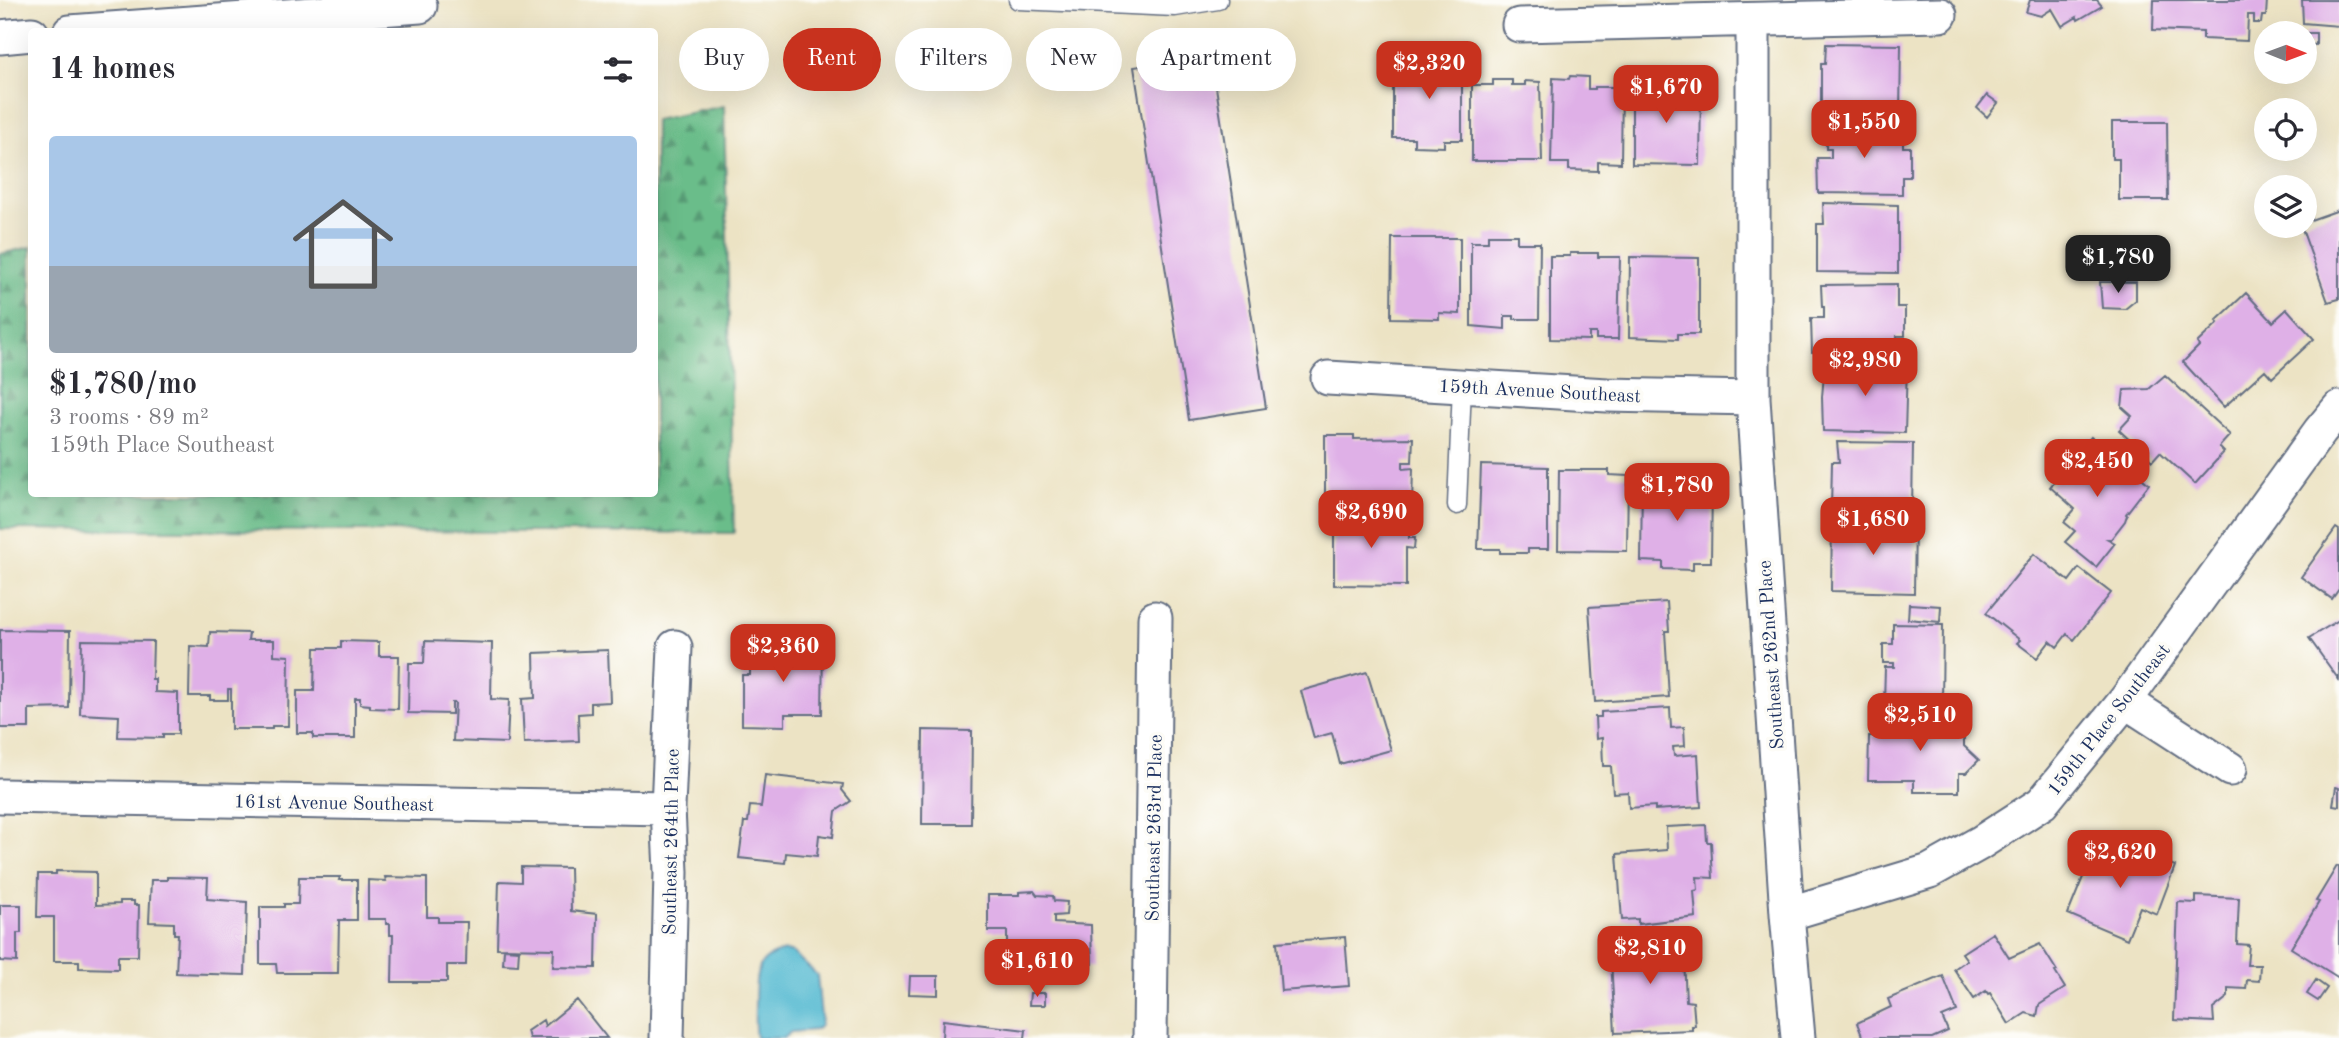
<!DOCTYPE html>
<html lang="en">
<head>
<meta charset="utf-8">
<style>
  :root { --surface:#fff; --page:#f2f2f3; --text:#2b2b33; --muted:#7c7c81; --line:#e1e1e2; --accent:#c8321e }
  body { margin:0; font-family:"Old Standard TT",serif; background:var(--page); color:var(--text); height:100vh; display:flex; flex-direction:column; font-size:26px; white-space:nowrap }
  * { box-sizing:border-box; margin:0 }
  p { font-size:23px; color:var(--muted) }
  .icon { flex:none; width:38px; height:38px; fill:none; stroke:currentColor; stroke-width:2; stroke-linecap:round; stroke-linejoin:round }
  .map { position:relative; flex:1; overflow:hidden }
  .panel { position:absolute; left:28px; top:28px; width:630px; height:469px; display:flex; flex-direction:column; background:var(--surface); border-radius:7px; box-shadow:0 7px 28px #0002 }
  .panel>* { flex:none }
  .banner { position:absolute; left:679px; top:28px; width:665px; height:63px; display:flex; gap:14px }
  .needle { width:46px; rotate:91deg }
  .controls { position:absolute; left:2254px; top:21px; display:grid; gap:14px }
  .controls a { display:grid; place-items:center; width:63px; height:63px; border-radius:50%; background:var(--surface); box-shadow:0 7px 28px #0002; font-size:35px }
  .price { position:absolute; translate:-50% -60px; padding:0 16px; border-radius:14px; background:var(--accent); color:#fff; font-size:23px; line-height:46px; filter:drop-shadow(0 2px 4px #0008) }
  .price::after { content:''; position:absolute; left:50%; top:42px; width:21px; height:16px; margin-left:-10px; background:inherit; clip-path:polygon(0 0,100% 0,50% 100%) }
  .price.active { background:#222; color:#fff }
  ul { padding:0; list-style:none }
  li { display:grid; align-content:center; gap:14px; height:371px; padding:0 21px }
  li+li { border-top:2px solid var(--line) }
  li span { display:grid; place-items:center; height:217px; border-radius:7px; color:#555 }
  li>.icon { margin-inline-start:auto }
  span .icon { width:126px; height:126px; fill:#fffc; stroke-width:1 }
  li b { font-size:30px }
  h2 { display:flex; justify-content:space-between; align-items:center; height:84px; padding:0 21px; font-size:30px }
  .tag { padding:0 24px; border-radius:32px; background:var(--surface); box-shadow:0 7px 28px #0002; font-size:24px; line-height:63px }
  .tag.active { background:var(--accent); color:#fff }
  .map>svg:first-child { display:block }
</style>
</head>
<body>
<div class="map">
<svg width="2339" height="1038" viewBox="0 0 2339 1038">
  <defs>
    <pattern id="forest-firs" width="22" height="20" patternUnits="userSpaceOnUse" patternTransform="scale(1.75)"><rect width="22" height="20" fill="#6bbd8a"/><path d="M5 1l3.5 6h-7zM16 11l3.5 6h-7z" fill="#579a74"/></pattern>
  </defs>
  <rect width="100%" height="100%" fill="#fdfcf7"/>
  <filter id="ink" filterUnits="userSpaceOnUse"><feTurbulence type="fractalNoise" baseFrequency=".0143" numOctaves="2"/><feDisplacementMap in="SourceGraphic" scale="14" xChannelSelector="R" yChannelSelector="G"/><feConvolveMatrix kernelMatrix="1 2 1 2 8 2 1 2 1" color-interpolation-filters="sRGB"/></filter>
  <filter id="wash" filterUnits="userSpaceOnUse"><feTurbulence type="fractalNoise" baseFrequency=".00686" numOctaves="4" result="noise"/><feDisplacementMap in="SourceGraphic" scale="28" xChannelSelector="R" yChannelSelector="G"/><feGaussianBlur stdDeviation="1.57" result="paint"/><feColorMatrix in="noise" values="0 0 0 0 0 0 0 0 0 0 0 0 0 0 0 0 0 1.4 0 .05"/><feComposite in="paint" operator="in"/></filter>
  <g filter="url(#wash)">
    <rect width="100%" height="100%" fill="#ece3c4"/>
    <!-- forest -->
    <path fill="url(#forest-firs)" stroke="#437674" stroke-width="2" d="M724,106L734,533L0,529V254L31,247L32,494H654L655,120Z"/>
    <!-- water -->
    <path fill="#53b9d1" stroke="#377498" stroke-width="2" d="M786,951L793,953L817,975L821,1017L820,1026L815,1030L791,1032L783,1038H756C754,1027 755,1016 755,1005C756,977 753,957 786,951Z"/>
    <g id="blocks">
      <!-- building -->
      <path fill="#dfb0e7" d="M2030,0H2097L2102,6L2078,20L2077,17L2062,26L2052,9L2041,16L2026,12Z
        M2154,0H2267L2266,16H2262L2261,23H2254V15H2248L2247,41L2203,39V32L2153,30Z
        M2302,0H2339V26L2303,23Z
        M2305,33H2316V45L2305,44Z
        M1826,44L1901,45L1900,114L1821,113V64H1825Z
        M1427,54L1462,55V140H1444V147L1414,146V138H1393V63H1418V66H1427Z
        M1211,55L1266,408L1189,420L1134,67Z
        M1570,76L1588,77V89H1595V87H1622L1621,163L1598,162V171L1569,170V163H1551L1553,78L1569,79Z
        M1493,80H1512V85H1525V81L1540,82L1542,161H1472V85H1493Z
        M1632,83L1680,84V88H1701L1700,165L1632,164Z
        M1987,95L1998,103L1987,117L1977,108Z
        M2112,122H2167L2168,200H2119V159H2112Z
        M1827,123L1903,124V147H1910V177H1902V194L1818,193L1817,158H1831V149H1826Z
        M1823,203L1898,205V273L1817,272V224H1824Z
        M2339,210V299L2328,302L2301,226H2305V222Z
        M1488,235H1517V243H1540L1539,319H1514V316H1505V329L1471,326V242H1488Z
        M1392,238H1460V314L1439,313V319L1391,318Z
        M1570,253H1598V257H1620L1618,339H1596V333H1589V340L1550,339V256H1570Z
        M1630,257L1699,258V334H1678V339L1629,337Z
        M2100,282H2136V300L2125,309L2102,308Z
        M1897,284V307H1905V336H1897L1896,353L1812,352L1811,318H1824V307H1822L1821,285Z
        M2246,293L2273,322L2287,309L2314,339L2272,378L2265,370L2224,407L2183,362L2199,346L2197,343L2218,323L2216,321Z
        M1825,363L1907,364L1905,433L1823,431L1822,397Z
        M2165,375L2230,435L2219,447L2224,452L2195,484L2160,452L2152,461L2119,430L2132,416L2122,407L2124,390L2149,389Z
        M1325,435H1354V439L1413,438L1412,462H1403V469L1413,468L1412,505L1325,504Z
        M2091,437L2149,484L2126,514L2127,515L2125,521L2111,539H2108L2115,543L2096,567L2065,542L2075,531L2064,522L2075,509L2050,487Z
        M1837,442L1913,443L1912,513L1831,510L1832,462H1839Z
        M1481,465L1548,467V549H1528V553H1500V549H1478Z
        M1559,470H1609V475L1628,476L1627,551L1558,550Z
        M1676,476L1709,478L1712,485L1711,562H1693V570L1663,569V562L1641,561L1642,484H1667V488H1676Z
        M1334,514L1409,515V538H1415L1414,549L1406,548V586L1334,585Z
        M1832,521L1915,523L1914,593L1831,591Z
        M2336,528L2339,530V589L2332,599L2301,577Z
        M2034,554L2069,581L2079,568L2111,593L2074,640L2067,634L2057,647L2050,641L2037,658L2017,643L2020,640L1986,613Z
        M1667,602L1669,631H1665L1669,697L1595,702L1589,607Z
        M1909,604L1941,606L1940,622L1908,619Z
        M2339,620V680L2309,638Z
        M1893,624L1943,625L1942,704H1884L1885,667H1894V663H1883V644H1893Z
        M0,630L70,631L69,708L29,709V728H0Z
        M210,632L249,633L248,640H274V655L289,656L288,726H272V729H231V689H228V700H210V696H189L190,646L209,647Z
        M82,640L153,641L152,679H155V692L178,693V734H163V738L118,737L119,716L80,714Z
        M341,641L379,642V656H399L398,709L370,708V705L360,704V698H355V738H313V733H297V691H314L315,648H341Z
        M425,641L492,643L491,699L509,700L507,743L453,741L455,703H452V714L408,713L409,663H424Z
        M755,645H823L822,714H785V726L742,725V675H750V662H755Z
        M608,650L610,702L591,703V713L578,714L579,741L524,743L522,699L535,698L534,653Z
        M1367,672L1391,750L1340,764L1332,733L1314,738L1301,691Z
        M1670,708L1671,728L1684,727L1685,746L1673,747L1674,756L1698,754L1701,807L1655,810V806L1629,808L1628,792L1613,793L1611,766H1603L1602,738L1596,739L1595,717H1601V712Z
        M1876,719H1964V746L1979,760L1966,773H1959V792H1914V780H1868L1869,736H1876Z
        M923,730L972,731L971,824H922Z
        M765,775L843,784L842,790L851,801L836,811L833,837L819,835L817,856L786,853L785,863L739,858L744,822H748L750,806L761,807Z
        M2336,787L2339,788V806L2333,805Z
        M1706,825L1707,842H1711L1713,878L1697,877L1698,890L1694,891L1696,917L1638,924V919L1622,920L1617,854L1667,850L1666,827Z
        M2096,845L2132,860L2136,850L2175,866L2157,914L2140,907L2127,939L2068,914Z
        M2337,866L2339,867V978L2291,948L2319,902L2316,901Z
        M521,867L570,868L571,911L597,914L596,968L553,967L554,949L497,948L499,881L521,882Z
        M56,871L96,872V905L120,904V901H134V905H139L138,956H118V969L79,968V961H54V917H37L38,874H56Z
        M167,877L208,878L207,899L247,902L245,975L176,973L178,934H174V923L149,922L151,880H167Z
        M299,877H340L339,880H357V920H339L338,973H277L276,964H260V907H284V904H298Z
        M385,877L427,878V917H438V922H467L466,965H447V982H392L393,935H390V924H386V919H368V880L386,881Z
        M1034,891L1037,895L1053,896L1054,901L1067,902L1066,915L1054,916V923L1091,925L1092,967H1017L1018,954H1007V931H988V895H1019V892Z
        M2196,896L2239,898L2237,944L2249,945L2247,965H2260L2259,981L2247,980L2246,989L2228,988V997L2213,1009L2214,1022L2174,1020L2178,902L2196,903Z
        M0,905H21V933H17V962L0,961Z
        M1993,933L2009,958L2040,944L2057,971L2055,972L2065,988L2039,1005L2037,1016L2026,1013L2009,1024L1990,993L1988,994L1986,991L1974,999L1954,969L1967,960L1962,953Z
        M1683,936L1686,1001L1693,1002L1695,1026H1692V1030L1615,1033L1610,940Z
        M1345,937L1349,986L1281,991L1277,942Z
        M504,949L519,950L518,965L503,964Z
        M910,976H938V995L909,994Z
        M1943,976L1957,1011L1942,1017L1948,1031L1932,1038H1863L1857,1023L1891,1007L1888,999Z
        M2316,980L2327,988L2318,1001L2307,994Z
        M1030,993H1045V1005H1029Z
        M577,1000L607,1038H529L527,1031L543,1020L545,1026Z
        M943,1020L1026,1030L1025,1038H942Z"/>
    </g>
  </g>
  <g filter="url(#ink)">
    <use href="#blocks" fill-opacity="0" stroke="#646e82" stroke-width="2"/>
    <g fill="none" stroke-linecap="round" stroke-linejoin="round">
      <!-- lane casing -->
      <g stroke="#646e82" stroke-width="21">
        <path id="lane" d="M1018,0L1175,7L1218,0
          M1457,505L1462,386"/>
      </g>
      <!-- street casing -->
      <g stroke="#646e82" stroke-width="37">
        <path id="street" d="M1753,20V398L1787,914L1798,1038
          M1519,25L1940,15
          M70,32L420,6
          M0,37L32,34
          M1328,378L1607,395L1753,398
          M2125,701L2230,769
          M0,796L668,808
          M1787,914L1930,871L1980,843L2042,803L2125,701L2320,431L2339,408
          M667,1038L671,872L668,808L675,647
          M1150,1038L1155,618"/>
      </g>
      <!-- lane -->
      <use href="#lane" stroke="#fff" stroke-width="18"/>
      <!-- street -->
      <use href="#street" stroke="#fff" stroke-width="33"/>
    </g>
  </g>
  <g text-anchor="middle" stroke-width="7" stroke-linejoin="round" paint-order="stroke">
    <!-- street labels -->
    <g font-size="19" fill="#1b2f5e" stroke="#fdfcf7">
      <text transform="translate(1540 390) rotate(3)" y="7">159th Avenue Southeast</text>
      <text transform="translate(1770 655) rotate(-94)" y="7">Southeast 262nd Place</text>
      <text transform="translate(2108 719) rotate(-52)" y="7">159th Place Southeast</text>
      <text transform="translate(334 802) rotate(1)" y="7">161st Avenue Southeast</text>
      <text transform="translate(1153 828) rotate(-89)" y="7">Southeast 263rd Place</text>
      <text transform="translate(670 842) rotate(-89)" y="7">Southeast 264th Place</text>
    </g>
  </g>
</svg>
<div class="controls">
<a><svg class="needle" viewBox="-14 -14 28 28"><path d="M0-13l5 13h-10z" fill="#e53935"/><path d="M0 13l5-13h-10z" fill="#7c7c81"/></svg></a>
<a><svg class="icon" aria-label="locate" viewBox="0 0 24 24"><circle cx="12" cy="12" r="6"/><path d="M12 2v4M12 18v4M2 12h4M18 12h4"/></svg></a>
<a><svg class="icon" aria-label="layers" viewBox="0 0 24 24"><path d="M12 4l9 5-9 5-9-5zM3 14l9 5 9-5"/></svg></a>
</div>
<b class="price" style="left:1429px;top:101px">$2,320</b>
<b class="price" style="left:1666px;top:125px">$1,670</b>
<b class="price" style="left:1864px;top:160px">$1,550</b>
<b class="price active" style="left:2118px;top:295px">$1,780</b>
<b class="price" style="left:1865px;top:398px">$2,980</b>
<b class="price" style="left:2097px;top:499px">$2,450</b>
<b class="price" style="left:1677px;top:523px">$1,780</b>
<b class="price" style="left:1371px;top:550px">$2,690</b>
<b class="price" style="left:1873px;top:557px">$1,680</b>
<b class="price" style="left:783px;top:684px">$2,360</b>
<b class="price" style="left:1920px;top:753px">$2,510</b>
<b class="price" style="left:2120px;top:890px">$2,620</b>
<b class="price" style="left:1650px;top:986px">$2,810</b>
<b class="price" style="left:1037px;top:999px">$1,610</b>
<div class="banner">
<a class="tag">Buy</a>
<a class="tag active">Rent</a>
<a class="tag">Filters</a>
<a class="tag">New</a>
<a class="tag">Apartment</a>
</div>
<section class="panel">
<h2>14 homes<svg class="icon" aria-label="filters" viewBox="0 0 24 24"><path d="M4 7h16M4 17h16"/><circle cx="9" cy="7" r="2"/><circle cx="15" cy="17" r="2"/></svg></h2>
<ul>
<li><span style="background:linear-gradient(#a9c7e8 60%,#9aa5b1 0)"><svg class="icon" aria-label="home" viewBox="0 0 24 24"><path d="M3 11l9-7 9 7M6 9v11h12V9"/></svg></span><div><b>$1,780/mo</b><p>3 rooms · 89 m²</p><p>159th Place Southeast</p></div></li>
</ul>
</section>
</div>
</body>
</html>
